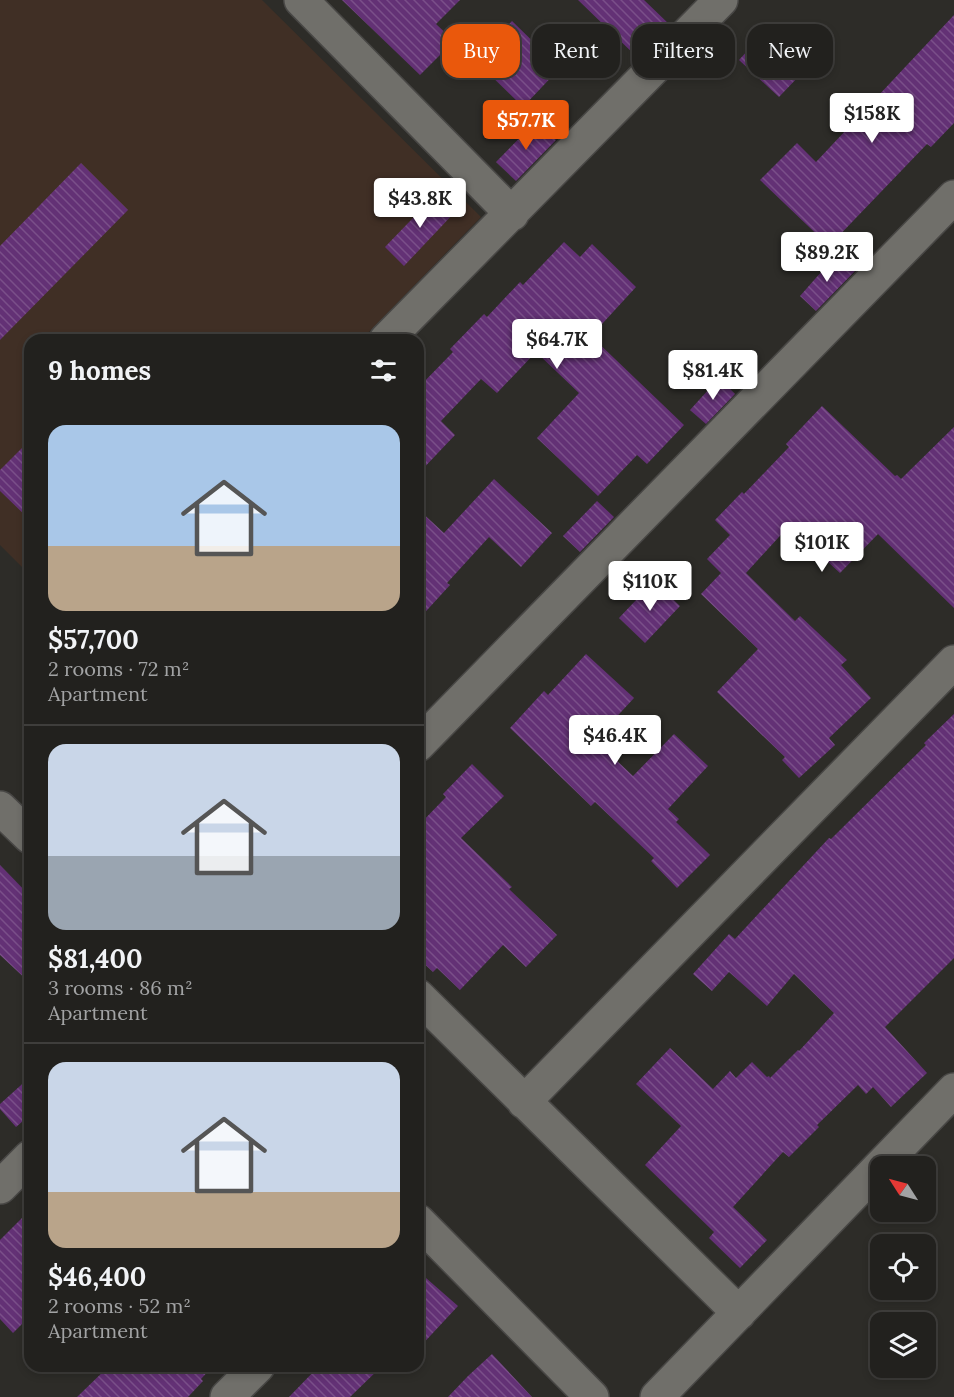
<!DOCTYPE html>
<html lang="en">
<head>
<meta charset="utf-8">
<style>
  :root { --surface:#22211e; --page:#2e2e2b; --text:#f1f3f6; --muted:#a2a3a4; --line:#3f3e3c; --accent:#ea580c }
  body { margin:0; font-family:Lora,serif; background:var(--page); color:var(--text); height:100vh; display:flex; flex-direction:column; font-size:22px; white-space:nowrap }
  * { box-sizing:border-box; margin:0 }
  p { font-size:20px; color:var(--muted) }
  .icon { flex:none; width:33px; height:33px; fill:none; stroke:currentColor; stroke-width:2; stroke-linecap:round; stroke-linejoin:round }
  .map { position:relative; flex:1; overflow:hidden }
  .drawer { position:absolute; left:24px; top:334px; width:400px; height:1038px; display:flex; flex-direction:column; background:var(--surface); border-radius:18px; box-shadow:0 3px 9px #0003,0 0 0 2px var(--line) }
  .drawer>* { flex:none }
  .top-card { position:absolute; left:442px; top:24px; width:422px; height:54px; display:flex; gap:12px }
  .needle { width:39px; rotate:306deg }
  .controls { position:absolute; left:870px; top:1156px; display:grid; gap:12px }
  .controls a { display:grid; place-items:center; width:66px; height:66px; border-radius:12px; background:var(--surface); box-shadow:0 3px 9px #0003,0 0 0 2px var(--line); font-size:30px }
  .price { position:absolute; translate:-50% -51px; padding:0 14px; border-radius:6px; background:#fff; color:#222; font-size:20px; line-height:39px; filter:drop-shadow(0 2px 3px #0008) }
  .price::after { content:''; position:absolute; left:50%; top:36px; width:18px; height:14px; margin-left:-9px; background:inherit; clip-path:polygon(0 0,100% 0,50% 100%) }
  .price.on { background:var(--accent); color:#fff }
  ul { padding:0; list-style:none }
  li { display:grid; align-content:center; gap:12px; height:318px; padding:0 24px }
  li+li { border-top:2px solid var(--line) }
  li span { display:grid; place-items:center; height:186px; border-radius:18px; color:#555 }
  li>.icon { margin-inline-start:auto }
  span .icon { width:108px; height:108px; fill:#fffc; stroke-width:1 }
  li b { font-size:26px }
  h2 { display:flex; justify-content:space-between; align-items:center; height:72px; padding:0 24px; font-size:26px }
  .tag { padding:0 21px; border-radius:18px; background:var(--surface); box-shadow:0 3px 9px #0003,0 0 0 2px var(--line); font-size:21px; line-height:54px }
  .tag.on { background:var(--accent); color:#fff }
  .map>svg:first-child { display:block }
</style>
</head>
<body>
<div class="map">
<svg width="954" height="1397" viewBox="0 0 954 1397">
  <defs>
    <pattern id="building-back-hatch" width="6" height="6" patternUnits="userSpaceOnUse" patternTransform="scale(1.5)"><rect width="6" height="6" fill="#633175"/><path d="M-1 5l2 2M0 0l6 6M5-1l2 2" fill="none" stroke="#7a4f89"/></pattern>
  </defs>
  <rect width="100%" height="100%" fill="#2d2c28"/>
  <!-- education -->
  <path fill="#402f25" d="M0,0H262L481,217L361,340H30V575L0,545Z"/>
  <!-- building -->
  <path fill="url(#building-back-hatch)" d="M342,0H460L436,24L454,41L420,75Z
    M578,0H644L670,25L638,58Z
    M954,15V123L931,147L927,144L829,246L760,180L797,143L816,162Z
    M512,21L560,68L523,107L475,60Z
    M761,36L801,74L779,97L739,60Z
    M536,121L556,140L516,181L496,162Z
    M81,163L128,210L0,340V246Z
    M437,193L456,211L404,266L385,247Z
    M564,242L580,257L592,244L636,287L591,336L684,425L647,464L637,455L598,496L537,438L579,393L536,352L497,393L481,379L441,421L455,435L418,474V388L453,352L450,349L484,314L487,317L520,282L523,285Z
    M837,254L855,271L816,311L800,296Z
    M719,378L735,394L706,424L690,410Z
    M822,406L895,476L897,475L901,479L954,427V608L878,534L840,573L789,526L746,573L795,621L800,616L847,660L841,665L871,698L829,738L835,745L799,778L782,760L785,757L717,692L758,649L701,594L721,573L707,559L730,535L715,520L742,492L744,494L789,447L786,444Z
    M30,440V520L0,491V470Z
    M494,479L552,533L521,567L489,537L447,583L450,585L418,620V509L444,533Z
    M597,501L614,517L580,552L563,536Z
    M654,581L680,606L645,643L619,618Z
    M586,654L634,698L595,740L633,776L674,734L708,766L668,809L679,819L676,822L710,855L677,888L651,861L654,858L595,802L591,806L510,728L544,691L548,695Z
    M954,714V958L885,1027L927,1073L891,1107L873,1087L866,1094L858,1085L817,1125L819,1127L789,1157L783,1152L733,1207L767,1240L740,1268L709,1238L714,1232L645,1165L681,1126L636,1084L670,1048L713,1089L730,1071L736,1078L752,1062L767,1077L769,1076L770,1078L798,1050L799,1051L834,1013L794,974L767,1006L729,972L712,991L693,974L729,934L735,939L829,838L831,839L926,745L924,743Z
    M472,764L504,796L461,838L512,887L509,889L557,935L526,967L503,945L460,990L437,968L433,972L418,958V826L446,797L443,794Z
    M0,865L30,896V983L0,955Z
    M30,1077V1115L16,1127L0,1109V1104Z
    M30,1210V1316L13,1333L0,1319V1240Z
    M418,1271L458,1306L418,1349Z
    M492,1354L532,1397H448L468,1376Z
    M109,1366H213L201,1379L203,1381L188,1397H77Z
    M319,1366H382L350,1397H289Z"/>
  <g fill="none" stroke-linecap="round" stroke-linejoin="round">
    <!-- minor casing -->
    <g stroke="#484745" stroke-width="36">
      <path id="minor" d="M301,0L512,214
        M386,340L721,0
        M418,745L954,197
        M0,808L30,837
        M418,996L739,1313
        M524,1102L954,662
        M0,1187L30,1157
        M418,1221L592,1397
        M227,1397L258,1366
        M657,1397L954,1090"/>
    </g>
    <!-- minor -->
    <use href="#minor" stroke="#706f6a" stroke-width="33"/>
  </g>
</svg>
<div class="controls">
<a><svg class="needle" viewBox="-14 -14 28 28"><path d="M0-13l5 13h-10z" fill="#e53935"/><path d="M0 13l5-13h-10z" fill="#a2a3a4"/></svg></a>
<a><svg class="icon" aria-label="locate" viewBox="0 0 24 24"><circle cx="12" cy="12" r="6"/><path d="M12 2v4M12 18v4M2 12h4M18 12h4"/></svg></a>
<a><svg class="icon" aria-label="layers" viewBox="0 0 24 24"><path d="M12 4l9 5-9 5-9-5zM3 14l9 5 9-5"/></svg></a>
</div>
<b class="price" style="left:872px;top:144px">$158K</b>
<b class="price on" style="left:526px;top:151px">$57.7K</b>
<b class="price" style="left:420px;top:229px">$43.8K</b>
<b class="price" style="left:827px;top:283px">$89.2K</b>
<b class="price" style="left:557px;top:370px">$64.7K</b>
<b class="price" style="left:713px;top:401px">$81.4K</b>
<b class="price" style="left:822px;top:573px">$101K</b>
<b class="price" style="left:650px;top:612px">$110K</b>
<b class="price" style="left:615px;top:766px">$46.4K</b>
<div class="top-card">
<a class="tag on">Buy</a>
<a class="tag">Rent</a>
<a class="tag">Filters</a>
<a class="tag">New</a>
</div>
<section class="drawer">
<h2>9 homes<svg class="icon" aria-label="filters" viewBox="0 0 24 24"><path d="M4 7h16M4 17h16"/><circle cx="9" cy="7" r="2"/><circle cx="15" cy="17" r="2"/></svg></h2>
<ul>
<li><span style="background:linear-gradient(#a9c7e8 65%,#b9a48a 0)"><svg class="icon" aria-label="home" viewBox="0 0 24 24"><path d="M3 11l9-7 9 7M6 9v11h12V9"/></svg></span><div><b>$57,700</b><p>2 rooms · 72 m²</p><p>Apartment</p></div></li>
<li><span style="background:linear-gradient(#c9d6e8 60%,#9aa5b1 0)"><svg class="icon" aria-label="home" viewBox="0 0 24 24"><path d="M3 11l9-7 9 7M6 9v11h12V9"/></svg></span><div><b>$81,400</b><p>3 rooms · 86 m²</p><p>Apartment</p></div></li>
<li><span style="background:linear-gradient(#c9d6e8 70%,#b9a48a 0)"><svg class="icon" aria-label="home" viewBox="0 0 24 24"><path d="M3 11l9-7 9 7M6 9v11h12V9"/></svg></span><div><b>$46,400</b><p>2 rooms · 52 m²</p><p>Apartment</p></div></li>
</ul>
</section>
</div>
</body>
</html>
